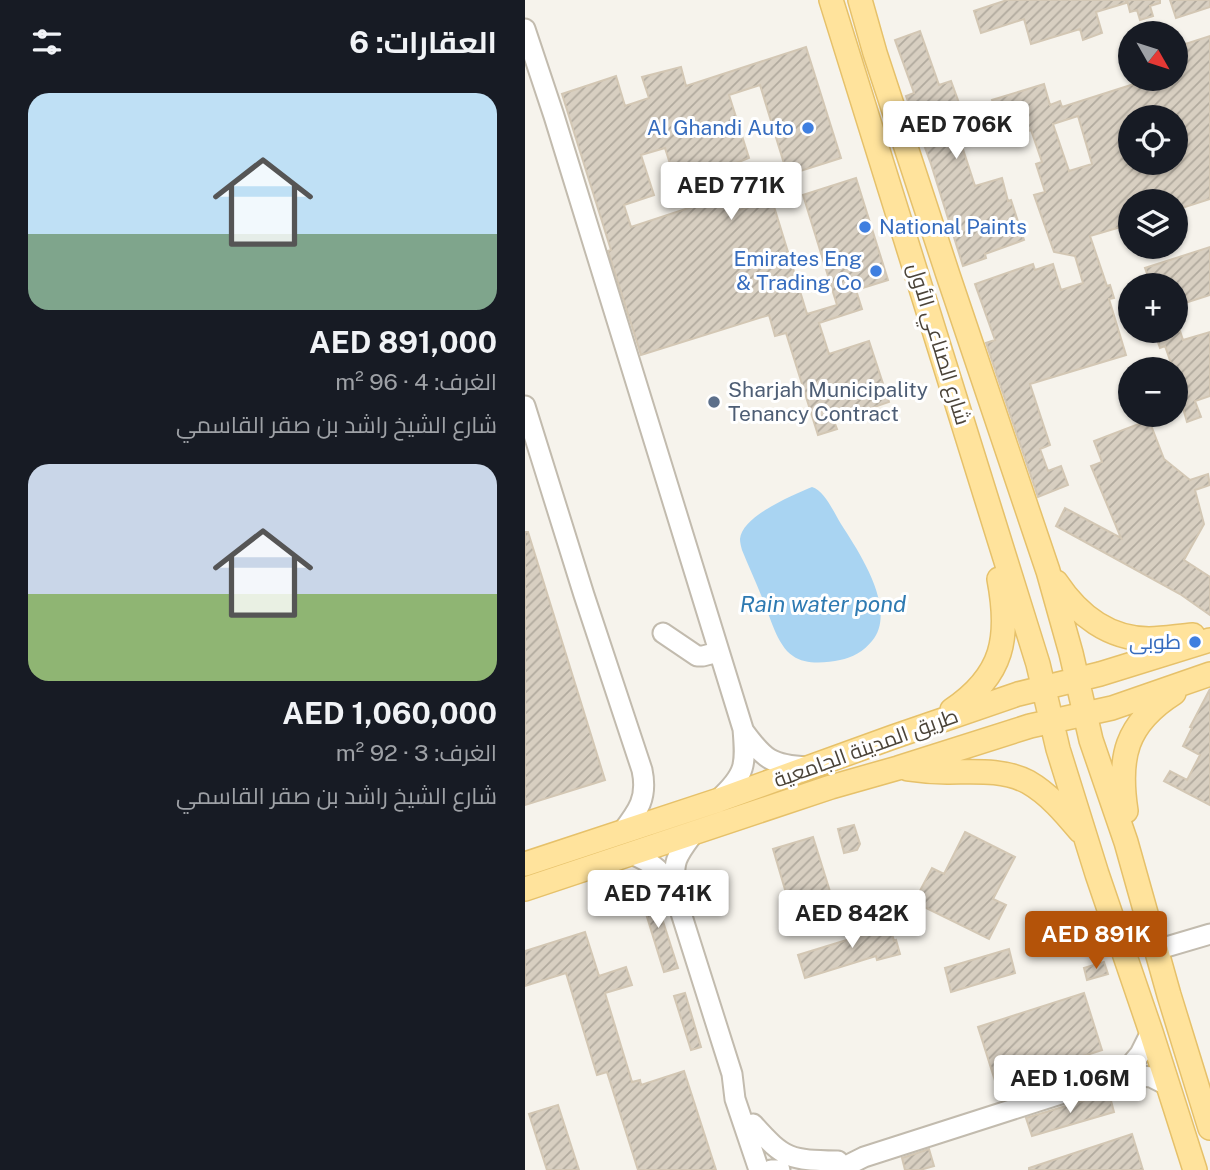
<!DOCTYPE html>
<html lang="ar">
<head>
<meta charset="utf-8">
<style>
  :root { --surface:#171b24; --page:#20242c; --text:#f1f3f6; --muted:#9ea1a6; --accent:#b45309 }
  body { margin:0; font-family:"Public Sans",Cairo,sans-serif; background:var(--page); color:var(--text); direction:rtl; height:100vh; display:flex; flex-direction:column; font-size:26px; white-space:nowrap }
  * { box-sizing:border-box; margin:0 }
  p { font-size:23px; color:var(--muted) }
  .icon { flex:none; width:38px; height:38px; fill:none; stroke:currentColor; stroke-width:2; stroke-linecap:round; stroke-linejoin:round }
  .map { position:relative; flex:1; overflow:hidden; direction:ltr }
  .drawer { display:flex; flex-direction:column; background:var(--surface); width:525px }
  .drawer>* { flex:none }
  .needle { width:46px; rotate:129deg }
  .buttons { position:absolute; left:593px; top:21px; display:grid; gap:14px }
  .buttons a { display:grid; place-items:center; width:70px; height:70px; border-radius:50%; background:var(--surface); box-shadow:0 2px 5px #0004; font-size:35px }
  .price { position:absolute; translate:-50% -60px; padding:0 16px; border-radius:7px; background:#fff; color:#222; font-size:23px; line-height:46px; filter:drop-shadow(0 2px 4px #0008) }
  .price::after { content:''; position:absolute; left:50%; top:42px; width:21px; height:16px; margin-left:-10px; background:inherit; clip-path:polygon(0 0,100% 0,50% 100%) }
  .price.current { background:var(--accent); color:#fff }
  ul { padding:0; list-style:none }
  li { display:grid; align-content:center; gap:14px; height:371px; padding:0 28px }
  li span { display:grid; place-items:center; height:217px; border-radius:21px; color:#555 }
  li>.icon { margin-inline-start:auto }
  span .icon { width:126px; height:126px; fill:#fffc; stroke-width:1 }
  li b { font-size:30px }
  h2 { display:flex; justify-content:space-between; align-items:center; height:84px; padding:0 28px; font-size:30px }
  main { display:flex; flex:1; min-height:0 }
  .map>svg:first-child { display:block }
</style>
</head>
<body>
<main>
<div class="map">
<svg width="685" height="1170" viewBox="0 0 685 1170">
  <defs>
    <pattern id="building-hatch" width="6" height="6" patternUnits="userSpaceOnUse" patternTransform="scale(1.75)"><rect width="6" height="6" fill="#d8cfc1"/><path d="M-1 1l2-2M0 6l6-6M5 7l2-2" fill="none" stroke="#b1aa9e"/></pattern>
  </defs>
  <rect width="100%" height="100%" fill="#f6f3ec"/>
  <!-- water -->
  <path fill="#a9d4f2" d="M287,487C300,491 309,513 316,524C334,552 373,610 347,641C339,651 327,658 315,660C301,663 280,665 268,656C251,645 244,612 236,595C230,580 223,565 217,550C216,546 215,543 215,539C217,516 268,495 287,487Z"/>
  <!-- building -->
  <path fill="url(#building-hatch)" stroke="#d3c7b4" stroke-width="2" fill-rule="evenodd" d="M482,0H601V3L571,12L577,33L558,40L555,29L506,44L499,19L456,33L449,11Z
    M602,0H635V3L625,6L628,16L615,20L612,10L605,12Z
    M645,0H685V7L651,18Z
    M395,31L414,85L426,81L446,136L435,140L450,186L477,178L483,201L486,200L499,240L460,254L461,258L438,266L406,164L381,96L389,93L370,40Z
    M685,36V199L651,210V201H606V224L565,236L582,286L585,285L589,298L584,299L601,355L505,384L525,445L515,449L523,471L536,466L543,485L513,497L461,343L470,340L450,284L508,264L510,270L528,264L536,290L558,283L550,256L529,252L509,195L520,192L511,164L517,162L506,130L493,135L488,121L476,125L467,100L519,84L525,105L535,101L537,107L609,84L607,79H651V47ZM553,116L567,164L544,171L528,124ZM606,117H651V163H606Z
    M281,47L316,158L272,172L270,167L261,170L235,85L204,95L224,158L211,163L213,169L153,189L140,148L116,155L129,195L99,205L106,227L209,193L214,210L247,200L282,314L312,305L278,195L331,178L363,280L331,290L337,309L294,323L304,354L344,341L364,402L309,421L312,429L293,435L261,333L250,336L244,315L116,355L83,251L86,250L37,94L91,76L100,106L124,98L117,77L156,67L161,86Z
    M685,247V295L651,306V285H626L620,268Z
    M629,331H655L658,340L685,332V396L670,401L676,417L662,422L651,384V369H648L640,346L635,348Z
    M624,420L639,459L665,480L683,474L685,485L670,490L679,524L659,560L685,577V615L655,594L531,526L540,508L596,538L566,466L577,462L569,441Z
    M0,532H3L80,780L0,805Z
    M685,689V805L639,781L645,771L662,780L675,755L658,746L667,728L665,727Z
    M329,825L335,844L332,850L319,853L313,829Z
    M440,832L490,857L468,899L481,905L464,939L389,902L407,868L419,874Z
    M288,837L308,901L273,912L267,891L261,893L248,849Z
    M127,887L153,968L139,972L114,891Z
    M362,915L369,941L371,940L375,954L352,960L351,956L280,978L273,955L351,931L348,919Z
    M60,932L74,976L101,967L107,985L80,993L107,1082L115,1080L116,1085L159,1071L191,1170H113L82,1072L72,1075L41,973L0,986V951Z
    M484,949L490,973L426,992L420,968Z
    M579,962L583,974L562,980L559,968Z
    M160,993L176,1047L166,1050L149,996Z
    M559,993L577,1050L471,1084L453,1027Z
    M584,1093L589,1112L507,1136L501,1118Z
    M33,1105L54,1170H22L4,1114Z
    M607,1134L618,1170H504V1168Z
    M404,1149L409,1166L395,1170H380L377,1158Z"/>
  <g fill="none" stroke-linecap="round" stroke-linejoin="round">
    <!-- minor casing -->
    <g stroke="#c2bbae" stroke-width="23">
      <path id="minor" d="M0,29L29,116L218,729C221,765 221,774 194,799
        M0,406L59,595L117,770C123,798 113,811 97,832
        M138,633L172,656H178L193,652
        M218,730C239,759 246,765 282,767
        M106,854C131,864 137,871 150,894L207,1074L210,1099L234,1170
        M150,890C148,860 151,857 168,834
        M631,950L685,934
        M598,1074L615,1054L626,1032
        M228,1124C260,1160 265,1160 313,1161
        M246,1170H255
        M305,1170L325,1164L339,1157L598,1074L626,1077L644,1086"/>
    </g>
    <!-- major casing -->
    <g stroke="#e6c16a" stroke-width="26">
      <path id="major" d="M306,0L513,664L533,749L572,874L626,1032L670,1170
        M335,0L350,53L423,275L523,571L546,653L566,740L601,842L644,995L685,1128
        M531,582C553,615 584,639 624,639C639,639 654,636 668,635
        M427,710C479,675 485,637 474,579
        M383,769C396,771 409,772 422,772C449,772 478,769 503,782C524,794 540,813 555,831
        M601,811C593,758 600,724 649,693
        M0,864L194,800L368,737L493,694L575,674L685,640
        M0,889L306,787L373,768L505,726L587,708L685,674"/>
    </g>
    <!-- minor -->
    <use href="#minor" stroke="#fff" stroke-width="19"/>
    <!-- major -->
    <use href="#major" stroke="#ffe39c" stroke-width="23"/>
  </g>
  <!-- markers -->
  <g fill="#3f7fe0" stroke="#fff" stroke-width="2.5">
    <circle cx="283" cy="128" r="7"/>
    <circle cx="340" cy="227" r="7"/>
    <circle cx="351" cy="271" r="7"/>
    <circle cx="670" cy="642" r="7"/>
  </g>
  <circle fill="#5c6f8a" stroke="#fff" stroke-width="2.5" cx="189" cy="402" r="7"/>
  <g text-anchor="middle" stroke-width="6" stroke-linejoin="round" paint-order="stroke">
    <!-- shop labels -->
    <g font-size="21" fill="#366cbe" stroke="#fff" text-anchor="end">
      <text x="269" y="135">Al Ghandi Auto</text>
      <text x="354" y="234" text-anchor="start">National Paints</text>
      <text x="337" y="266">Emirates Eng<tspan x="337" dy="24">&amp; Trading Co</tspan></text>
      <text x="656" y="649">طوبى</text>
    </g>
    <!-- street labels -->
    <g font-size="21" fill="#4b4439" stroke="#fff">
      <text transform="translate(414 344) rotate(73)" y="7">شارع الصناعي الأول</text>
      <text transform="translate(341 748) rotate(-20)" y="7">طريق المدينة الجامعية</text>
    </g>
    <!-- service labels -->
    <g font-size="21" fill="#4e5e75" stroke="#fff" text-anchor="start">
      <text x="203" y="397">Sharjah Municipality<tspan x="203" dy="24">Tenancy Contract</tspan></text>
    </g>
    <!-- water labels -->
    <g font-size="23" font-style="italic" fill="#2e7ab2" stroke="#fff">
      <text x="298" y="612">Rain water pond</text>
    </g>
  </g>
</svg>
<div class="buttons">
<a><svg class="needle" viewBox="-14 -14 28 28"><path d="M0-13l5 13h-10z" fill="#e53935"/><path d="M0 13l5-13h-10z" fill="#9ea1a6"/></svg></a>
<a><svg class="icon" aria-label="locate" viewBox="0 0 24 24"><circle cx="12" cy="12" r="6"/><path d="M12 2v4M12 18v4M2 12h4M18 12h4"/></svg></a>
<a><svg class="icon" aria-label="layers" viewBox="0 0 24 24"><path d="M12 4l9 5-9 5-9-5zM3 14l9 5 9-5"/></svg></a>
<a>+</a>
<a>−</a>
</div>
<b class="price" style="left:431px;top:161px">AED 706K</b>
<b class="price" style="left:206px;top:222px">AED 771K</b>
<b class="price" style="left:133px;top:930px">AED 741K</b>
<b class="price" style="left:327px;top:950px">AED 842K</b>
<b class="price current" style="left:571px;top:971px">AED 891K</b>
<b class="price" style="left:545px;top:1115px">AED 1.06M</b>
</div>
<section class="drawer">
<h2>العقارات: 6<svg class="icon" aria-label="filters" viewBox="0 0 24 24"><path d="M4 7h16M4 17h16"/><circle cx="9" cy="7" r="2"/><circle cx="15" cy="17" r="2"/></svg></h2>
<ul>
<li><span style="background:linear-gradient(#bfe0f5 65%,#7fa58c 0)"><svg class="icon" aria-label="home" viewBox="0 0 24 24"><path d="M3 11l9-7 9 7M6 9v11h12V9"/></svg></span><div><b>AED 891,000</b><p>الغرف: 4 · 96 m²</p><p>شارع الشيخ راشد بن صقر القاسمي</p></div></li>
<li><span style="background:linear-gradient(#c9d6e8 60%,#8fb573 0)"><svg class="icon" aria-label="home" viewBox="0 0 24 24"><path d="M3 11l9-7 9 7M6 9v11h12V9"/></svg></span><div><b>AED 1,060,000</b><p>الغرف: 3 · 92 m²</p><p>شارع الشيخ راشد بن صقر القاسمي</p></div></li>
</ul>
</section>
</main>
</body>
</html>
